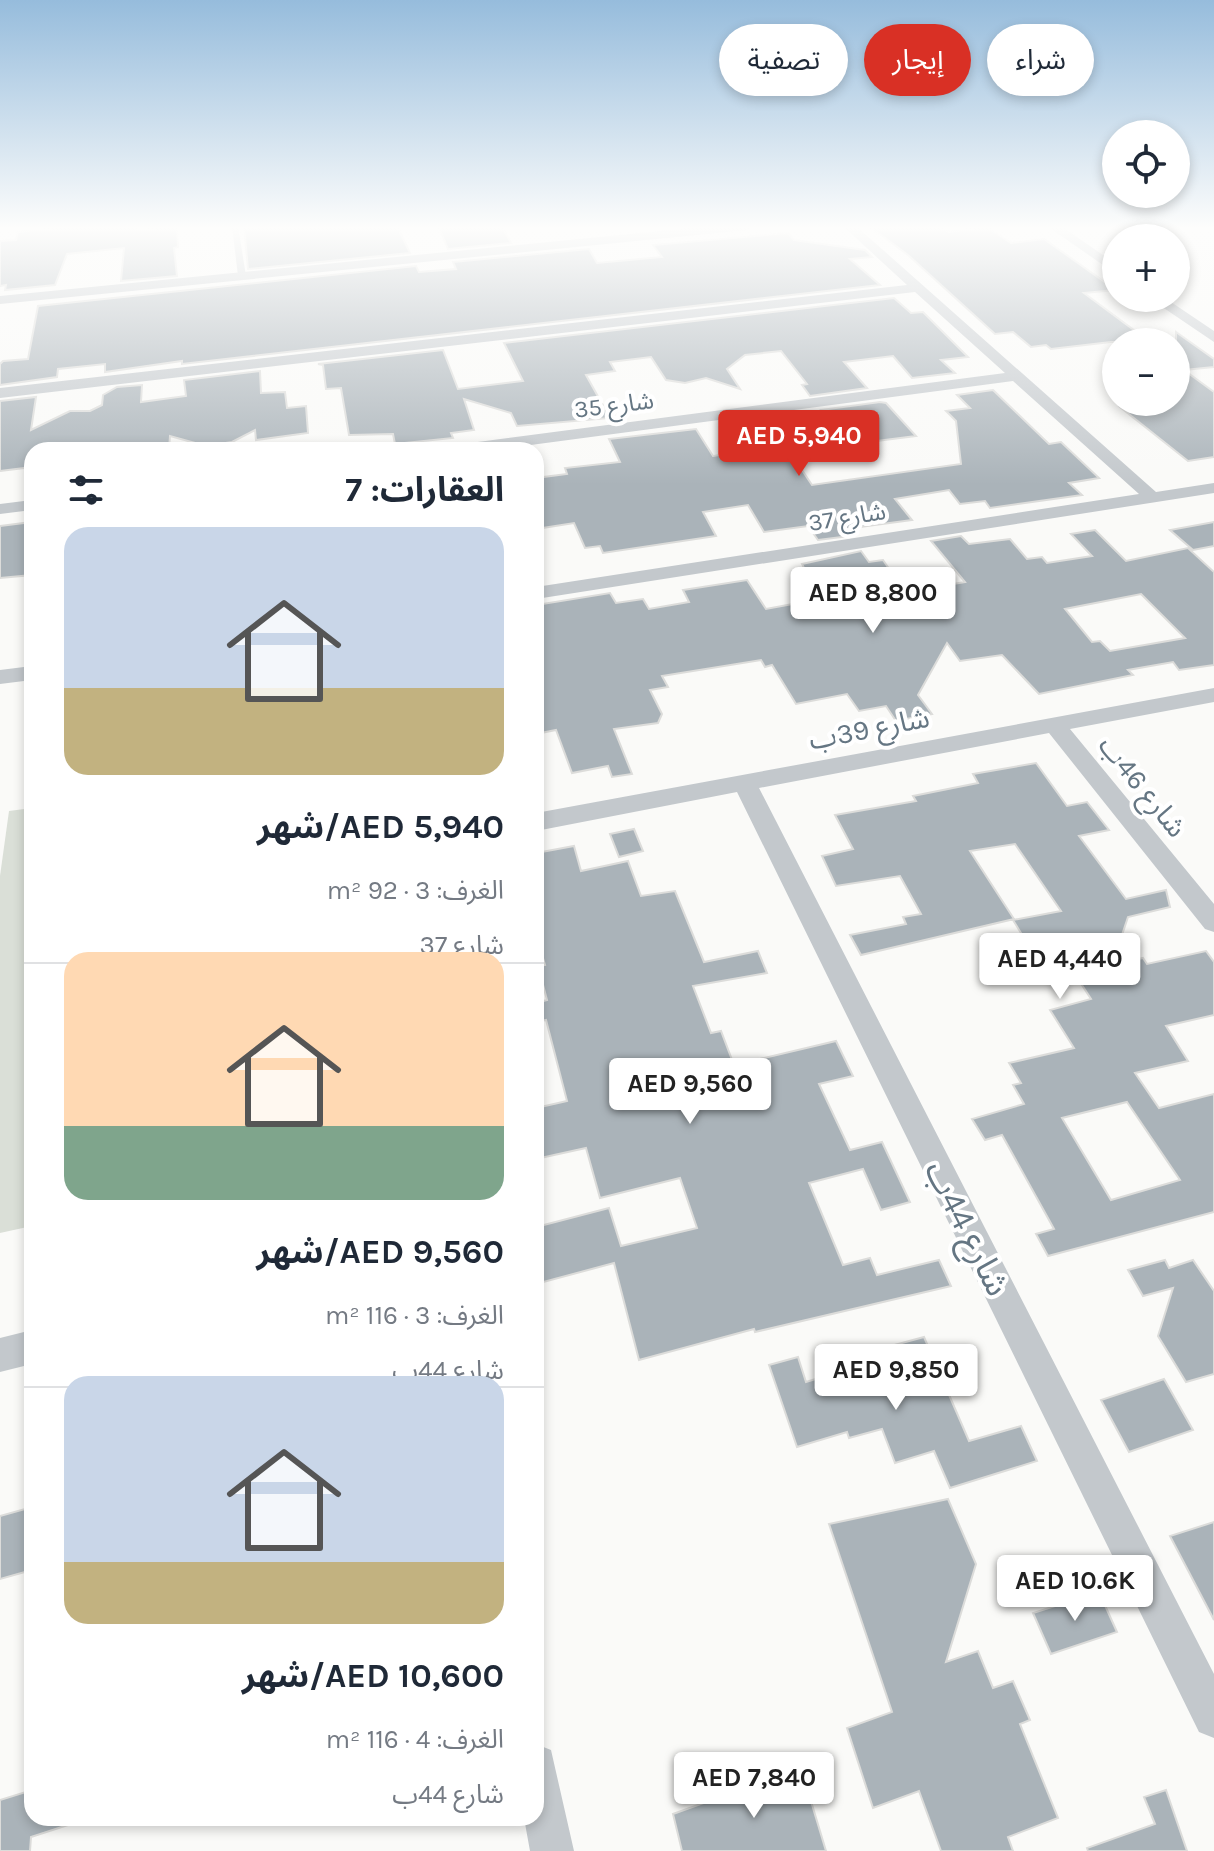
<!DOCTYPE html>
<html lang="ar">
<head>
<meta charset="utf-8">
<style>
  :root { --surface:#fff; --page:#f6f6f7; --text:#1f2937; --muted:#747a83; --line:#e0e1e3; --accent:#d93025 }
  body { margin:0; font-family:Karla,"Noto Sans Arabic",sans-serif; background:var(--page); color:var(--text); direction:rtl; height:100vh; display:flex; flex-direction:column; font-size:30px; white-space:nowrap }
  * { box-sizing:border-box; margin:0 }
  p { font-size:26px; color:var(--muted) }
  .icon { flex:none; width:44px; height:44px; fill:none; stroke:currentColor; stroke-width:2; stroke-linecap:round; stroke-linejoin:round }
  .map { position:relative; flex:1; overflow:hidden; direction:ltr }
  .panel { position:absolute; left:24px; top:442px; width:520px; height:1384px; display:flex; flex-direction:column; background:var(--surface); border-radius:24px; box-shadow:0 4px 12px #0003; direction:rtl }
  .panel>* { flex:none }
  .top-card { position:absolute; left:568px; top:24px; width:526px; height:72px; direction:rtl; display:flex; gap:16px }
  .controls { position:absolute; left:1102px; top:120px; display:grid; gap:16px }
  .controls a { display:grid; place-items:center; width:88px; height:88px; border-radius:50%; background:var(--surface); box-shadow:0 4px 12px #0003; font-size:40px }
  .price { position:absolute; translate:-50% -68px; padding:0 18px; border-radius:8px; background:#fff; color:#222; font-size:26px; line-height:52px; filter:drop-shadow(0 2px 4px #0008) }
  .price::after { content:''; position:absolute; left:50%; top:48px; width:24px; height:18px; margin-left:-12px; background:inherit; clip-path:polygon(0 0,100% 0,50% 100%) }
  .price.active { background:var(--accent); color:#fff }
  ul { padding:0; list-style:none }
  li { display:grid; align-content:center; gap:16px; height:424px; padding:0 40px }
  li+li { border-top:2px solid var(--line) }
  li span { display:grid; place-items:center; height:248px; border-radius:24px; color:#555 }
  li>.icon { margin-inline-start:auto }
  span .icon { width:144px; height:144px; fill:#fffc; stroke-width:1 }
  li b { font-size:34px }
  h2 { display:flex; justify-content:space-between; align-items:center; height:96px; padding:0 40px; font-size:34px }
  .tag { padding:0 28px; border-radius:36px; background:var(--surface); box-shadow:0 4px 12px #0003; font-size:28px; line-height:72px }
  .tag.active { background:var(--accent); color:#fff }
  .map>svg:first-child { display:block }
</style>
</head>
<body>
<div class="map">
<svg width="1214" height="1851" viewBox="0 0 1214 1851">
  <rect width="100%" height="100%" fill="#fafaf8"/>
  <!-- green -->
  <path fill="#dadfd7" d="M32,808V1226L0,1233V876L9,811Z"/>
  <!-- building -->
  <path fill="#aab3b9" stroke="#dcdcda" stroke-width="2" fill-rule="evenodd" d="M76,226H138V230L177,227L178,247L174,248L177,276L121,281L124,248L67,254L55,285L5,290L6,285L0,286V241L16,240L18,232Z
    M244,226H397L410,253L248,269Z
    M438,226H502L511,243L448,249Z
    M869,226H937L949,232L987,227L1011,243L1044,239L1116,290L1084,293L1150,342H1111L1051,349L1046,345L1031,347L1013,332L995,334L908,255Z
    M788,233L794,240L865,250L872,257L850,259L880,285L182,364V361L105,372V364L58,369L57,377L0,385V364L3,361L28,359L38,306L416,266L419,272L456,269L453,262L589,249L597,263L662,257L653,245Z
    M894,298L911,313L923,312L968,357L941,360L955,373L912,378L893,356L844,362L867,388L810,396L802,385L807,384L781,351L745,355L727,369L740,389L706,378L685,383L666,380L651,357L610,362L615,371L586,375L610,418L517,426L511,413L464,399L474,430L451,433L453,438L395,444L393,434L349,435L341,388L326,389L323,365L318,364L443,350L458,389L523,381L504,343Z
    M1176,332L1214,359V367L1184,370L1214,392V457L1188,461L1120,407L1176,402Z
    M260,371L261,393L285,392L287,408L306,406L308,433L256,440L255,430L232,442L206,446L170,436L169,449L158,450H32V467L0,471V401L36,397L31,430L70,411H90L102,405L103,395L117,387L142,385L141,402L186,396L184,380Z
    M993,390L1049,444L1061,442L1099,478L1069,483L1082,495L990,508L985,501L960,504L949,490L895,499L912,520L845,529L850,536L818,540L808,526L764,532L748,505L703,512L716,536L603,553L600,546L585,548L574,523L536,529V478L567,474L565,468L620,462L609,439L696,429L713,456L779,447L764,423L825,415L821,410L880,402L886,403L916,436L790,452L812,485L961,464L956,421L946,411L970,408L957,395Z
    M32,522V575L0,578V526Z
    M1214,522V546L1193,550L1170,530Z
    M1095,530L1126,561L1188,548L1214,572V665L1179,670L1173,662L1128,670L1133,675L1039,694L1002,655L960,661L947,643L918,695L932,714L896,721L886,706L859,711L847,694L796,704L772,665L765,667L761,660L662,676L668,687L650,690L662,714L658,723L614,729L632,774L612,777L608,766L572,773L556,730L536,734V605L610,593L616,603L643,599L649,609L689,602L683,590L747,580L766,609L809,601L793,573L806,572L802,564L861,551L869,562L883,560L905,592L965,582L931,541L961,536L969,544L1010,539L1027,559L1042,557L1047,563L1092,556L1071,534ZM1141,594L1185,638L1110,651L1100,641L1092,642L1065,609Z
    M1036,763L1067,806L1087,802L1109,830L1079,836L1126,899L1166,890L1170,907L1128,917L1112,965L1143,958L1147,964L1206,951L1214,962V1015L1166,1026L1188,1061L1135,1073L1159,1108L1214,1094V1212L1048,1256L1036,1234L1054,1229L1002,1135L985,1140L972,1119L1024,1104L1013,1085L1021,1083L1009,1063L1074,1048L1050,1010L1091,999L1063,956L1038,961L1013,920L1061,911L1015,844L970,851L1014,919L861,955L850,935L906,924L903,917L921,914L900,876L836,886L822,856L853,849L835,815L916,801L913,796L978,783L973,774ZM1127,1102L1180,1180L1111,1200L1062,1118Z
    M634,829L643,851L619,857L610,834Z
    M574,846L581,871L628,861L641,896L675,891L704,962L758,951L767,973L693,986L711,1033L721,1031L734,1065L836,1041L853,1076L819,1084L850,1150L882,1142L910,1202L881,1210L863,1169L809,1183L843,1265L870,1258L877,1275L939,1260L951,1286L755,1332L754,1329L639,1360L614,1263L536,1284V1227L609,1208L621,1246L697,1228L680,1178L600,1198L586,1148L536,1159V1108L567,1101L546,1020L536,1022V1003L547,1000L538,966L545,965L536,935V853Z
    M1165,1260L1169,1268L1193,1260L1214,1291V1374L1186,1382L1158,1336L1173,1288L1143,1296L1128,1270Z
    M924,1337L969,1441L1021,1426L1037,1461L950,1488L934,1451L895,1463L882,1429L849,1438L847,1432L797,1447L769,1365L798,1357L806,1382L858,1366L854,1356Z
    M1164,1379L1193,1430L1129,1452L1101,1400Z
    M948,1499L976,1564L946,1662L978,1651L993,1688L1013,1681L1030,1720L1020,1724L1058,1818L1008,1837L1013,1851H941L919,1791L873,1808L847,1728L892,1712L829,1524Z
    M32,1507V1570L0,1579V1516Z
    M1214,1522V1620L1170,1536Z
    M1099,1592L1117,1632L1051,1654L1033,1613Z
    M801,1768L826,1851H682L673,1814Z
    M32,1790V1818H76L77,1822L31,1837L30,1851H0V1800Z
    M1166,1790L1187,1851H1088L1087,1848L1155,1824L1144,1797Z"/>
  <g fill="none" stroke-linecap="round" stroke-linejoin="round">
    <!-- service -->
    <path fill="#c3c8cc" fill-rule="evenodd" d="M232,226H238L246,276L242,278L238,276Z
      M27,670H32V704L26,700Z"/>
    <!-- minor -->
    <path fill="#c3c8cc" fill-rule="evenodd" d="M711,226H753L747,230L0,304V296Z
      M843,226H856L1156,492L1214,483V493L536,599V587L1139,494L1013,381L493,450H447L455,445L1005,373L915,292L0,398V388L907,285Z
      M1047,226H1061L1116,264V274Z
      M1149,298H1165L1214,331V342Z
      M32,500V510L0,514V504Z
      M32,666V680L0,684V670Z
      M1214,688V702L1070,729L1214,904V932L1205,929L1049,733L759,788L1214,1674V1738L1199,1732L737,792L536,831V813Z
      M32,1330V1364L0,1372V1338Z
      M536,1744L551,1750L574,1851H530L524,1818H536Z"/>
  </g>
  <!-- sky -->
  <linearGradient id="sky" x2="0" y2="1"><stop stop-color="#96bcdc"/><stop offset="0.47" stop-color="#fdfdfc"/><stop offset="1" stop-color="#fdfdfc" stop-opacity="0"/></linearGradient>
  <rect width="1214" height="485" fill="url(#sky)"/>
  <g text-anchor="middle" stroke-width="8" stroke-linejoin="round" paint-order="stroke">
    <!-- far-street labels -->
    <g font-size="24" fill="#657683" stroke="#fff">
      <text transform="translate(614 405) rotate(-7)" y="8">شارع 35</text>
      <text transform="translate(847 517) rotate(-9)" y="8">شارع 37</text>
    </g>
    <!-- street labels -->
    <g font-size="28" fill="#657683" stroke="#fff">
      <text transform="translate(869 728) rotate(-11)" y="10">شارع 39ب</text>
      <text transform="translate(1143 786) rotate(51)" y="10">شارع 46ب</text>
    </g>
    <!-- near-street labels -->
    <g font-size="34" fill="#657683" stroke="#fff">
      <text transform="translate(968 1228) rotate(63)" y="12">شارع 44ب</text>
    </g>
  </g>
</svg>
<div class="controls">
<a><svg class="icon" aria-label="locate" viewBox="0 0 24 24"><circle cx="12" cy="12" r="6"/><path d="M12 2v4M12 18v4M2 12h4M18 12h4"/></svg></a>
<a>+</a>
<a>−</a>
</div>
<b class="price active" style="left:799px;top:478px">AED 5,940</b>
<b class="price" style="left:873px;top:635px">AED 8,800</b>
<b class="price" style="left:1060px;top:1001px">AED 4,440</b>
<b class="price" style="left:690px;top:1126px">AED 9,560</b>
<b class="price" style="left:896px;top:1412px">AED 9,850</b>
<b class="price" style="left:1075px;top:1623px">AED 10.6K</b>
<b class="price" style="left:754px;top:1820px">AED 7,840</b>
<div class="top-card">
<a class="tag">شراء</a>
<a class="tag active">إيجار</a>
<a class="tag">تصفية</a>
</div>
<section class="panel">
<h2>العقارات: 7<svg class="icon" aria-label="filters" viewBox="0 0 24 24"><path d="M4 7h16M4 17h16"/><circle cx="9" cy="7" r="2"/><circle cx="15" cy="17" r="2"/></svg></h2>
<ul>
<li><span style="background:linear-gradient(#c9d6e8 65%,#c2b280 0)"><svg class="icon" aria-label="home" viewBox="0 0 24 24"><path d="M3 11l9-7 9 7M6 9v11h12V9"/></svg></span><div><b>AED 5,940/شهر</b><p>الغرف: 3 · 92 m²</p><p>شارع 37</p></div></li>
<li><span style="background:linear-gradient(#ffd9b3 70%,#7fa58c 0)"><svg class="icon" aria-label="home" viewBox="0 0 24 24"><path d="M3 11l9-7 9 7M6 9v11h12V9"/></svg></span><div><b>AED 9,560/شهر</b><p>الغرف: 3 · 116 m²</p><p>شارع 44ب</p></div></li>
<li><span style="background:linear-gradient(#c9d6e8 75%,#c2b280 0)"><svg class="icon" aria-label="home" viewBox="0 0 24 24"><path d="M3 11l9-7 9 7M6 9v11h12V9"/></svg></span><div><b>AED 10,600/شهر</b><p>الغرف: 4 · 116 m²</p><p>شارع 44ب</p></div></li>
</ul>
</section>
</div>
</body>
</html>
